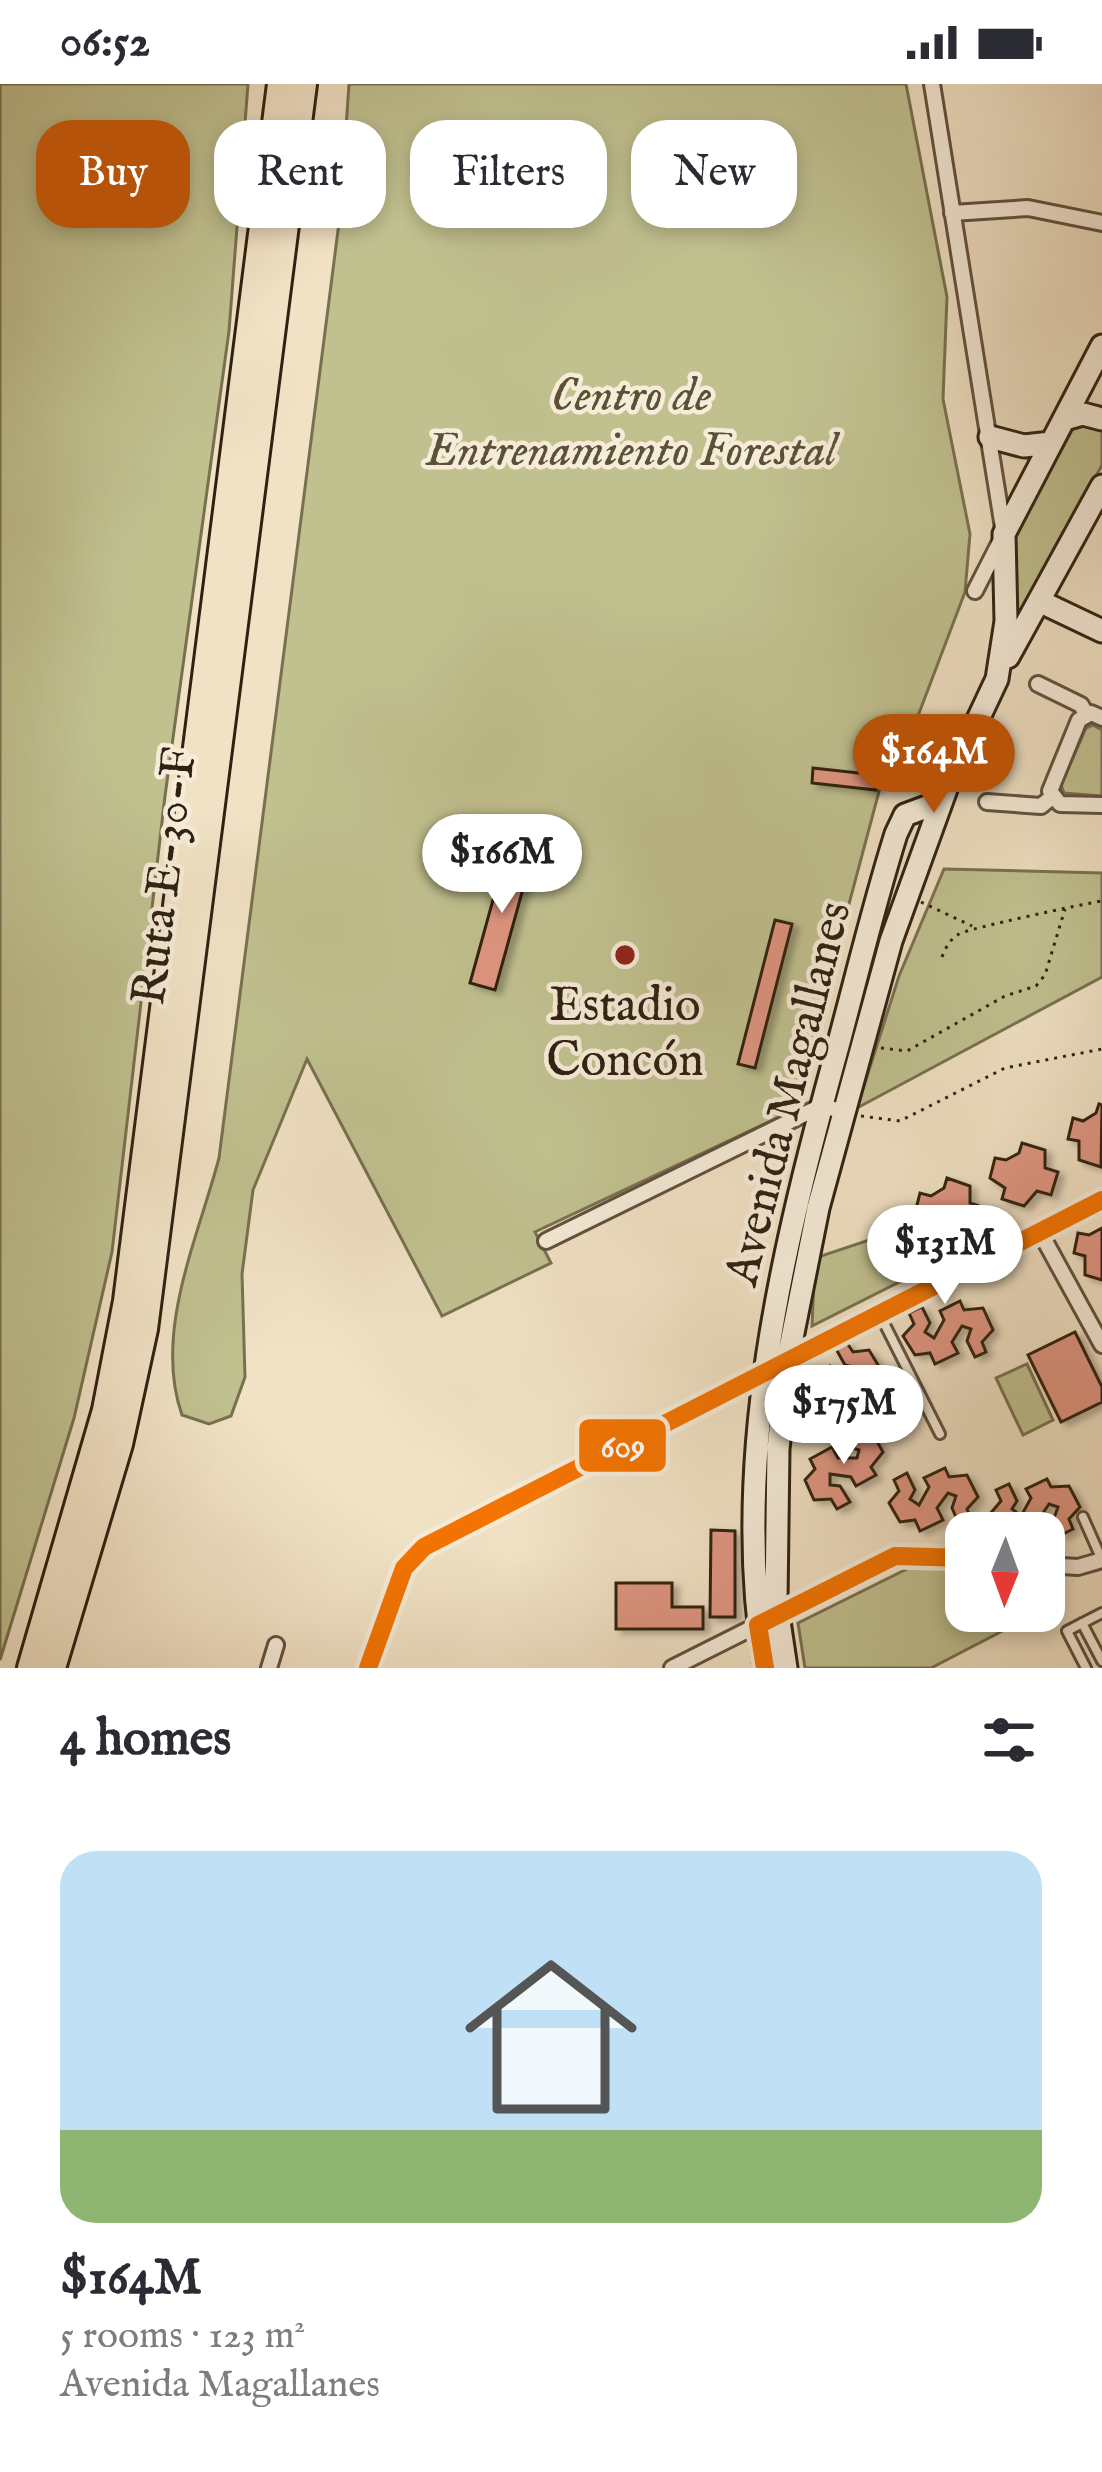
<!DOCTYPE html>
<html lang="en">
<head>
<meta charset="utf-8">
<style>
  :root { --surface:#fff; --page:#f7f7f7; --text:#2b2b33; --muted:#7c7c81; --accent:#b45309 }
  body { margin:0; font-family:"IM FELL English",serif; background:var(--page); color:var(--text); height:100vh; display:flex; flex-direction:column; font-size:45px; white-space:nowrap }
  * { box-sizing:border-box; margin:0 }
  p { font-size:39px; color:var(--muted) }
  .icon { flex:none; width:66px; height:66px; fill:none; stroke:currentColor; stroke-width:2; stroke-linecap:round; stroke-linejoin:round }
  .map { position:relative; height:1584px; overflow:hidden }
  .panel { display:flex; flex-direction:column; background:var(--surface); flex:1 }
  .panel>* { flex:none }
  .hud { position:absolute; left:36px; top:36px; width:1032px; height:108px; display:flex; gap:24px }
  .needle { width:78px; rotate:181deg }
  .buttons { position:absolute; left:945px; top:1428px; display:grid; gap:24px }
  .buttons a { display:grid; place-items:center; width:120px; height:120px; border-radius:24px; background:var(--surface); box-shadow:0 6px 18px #0003; font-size:60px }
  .price { position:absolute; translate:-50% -102px; padding:0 27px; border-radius:42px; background:#fff; color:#222; font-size:39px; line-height:78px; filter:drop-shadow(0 3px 6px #0008) }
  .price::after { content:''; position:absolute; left:50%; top:72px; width:36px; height:27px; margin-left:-18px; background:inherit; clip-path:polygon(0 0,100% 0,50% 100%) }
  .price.current { background:var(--accent); color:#fff }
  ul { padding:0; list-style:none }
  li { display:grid; align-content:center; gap:24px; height:636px; padding:0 60px }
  li span { display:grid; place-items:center; height:372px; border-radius:36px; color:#555 }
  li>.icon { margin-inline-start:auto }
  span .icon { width:216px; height:216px; fill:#fffc; stroke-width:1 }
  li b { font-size:51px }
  h2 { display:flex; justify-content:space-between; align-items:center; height:144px; padding:0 60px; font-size:51px }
  .chip { padding:0 42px; border-radius:36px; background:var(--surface); box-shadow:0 6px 18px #0003; font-size:42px; line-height:108px }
  .chip.current { background:var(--accent); color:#fff }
  .status { display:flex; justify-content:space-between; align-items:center; height:84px; padding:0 60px; background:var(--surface); direction:ltr }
  .status svg { height:33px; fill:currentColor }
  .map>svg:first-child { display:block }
</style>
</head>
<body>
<div class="status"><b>06:52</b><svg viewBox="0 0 49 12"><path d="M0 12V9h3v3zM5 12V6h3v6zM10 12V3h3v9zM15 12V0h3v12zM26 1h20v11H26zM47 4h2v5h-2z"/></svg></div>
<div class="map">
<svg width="1102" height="1584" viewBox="0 0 1102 1584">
  <defs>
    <filter id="shadow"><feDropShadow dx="6" dy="4" stdDeviation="3" flood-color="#0004"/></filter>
  </defs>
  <rect width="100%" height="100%" fill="#f1e2c5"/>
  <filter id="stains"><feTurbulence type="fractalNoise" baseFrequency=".00167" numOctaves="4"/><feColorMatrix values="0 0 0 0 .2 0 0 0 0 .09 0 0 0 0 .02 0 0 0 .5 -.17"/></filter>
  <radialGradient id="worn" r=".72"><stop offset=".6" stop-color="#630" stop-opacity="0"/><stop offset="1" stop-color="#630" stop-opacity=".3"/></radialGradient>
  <!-- green -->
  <path fill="#c1c190" stroke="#787150" stroke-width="3" d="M0,0H248L229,247L165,712L112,1168L74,1334L0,1576Z
    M349,0H906L947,213L943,315L970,450L965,508L899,682L885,685L794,1026L535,1148L551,1179L442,1232L307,975L253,1106L242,1190L245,1293L231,1332L209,1340L182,1331C153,1249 198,1154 219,1074L340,131Z
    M1085,338L1102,344V381L1018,535L1012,454L1075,341Z
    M1093,641L1102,646V712L1064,709L1061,701L1086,644Z
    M944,785L1102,789V893L857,1024L899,892Z
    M908,1143L931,1182L812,1242L815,1174Z
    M1027,1280L1053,1336L1023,1351L996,1294Z
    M915,1481L966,1487V1527H1041L931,1584H805L798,1539Z"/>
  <!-- building -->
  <path fill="#e09682" stroke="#2f2111" stroke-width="3" filter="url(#shadow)" d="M813,684L877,691L876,706L812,699Z
    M509,758L534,765L495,906L470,899Z
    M775,836L792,840L755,984L738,980Z
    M1099,1020L1102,1021L1101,1083L1079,1076V1057L1068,1055L1073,1034L1083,1037L1096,1029Z
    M1022,1059L1045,1066V1084L1058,1088L1051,1111L1037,1107L1024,1122L1002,1115L1005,1104L990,1094L995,1074L1006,1076L1019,1069Z
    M947,1094L970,1102V1119L982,1123L976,1146L962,1142L948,1158L927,1151L930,1140L915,1129L920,1109L931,1112L944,1104Z
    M1102,1144V1196L1085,1191V1172L1074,1169L1078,1149L1089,1151Z
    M960,1217L964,1226L983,1224L993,1246L982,1258L986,1268L975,1273L967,1257L971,1245L962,1242L952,1258L958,1269L935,1280L930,1269L915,1271L903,1252L914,1240L909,1229L922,1223L930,1239L925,1248L934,1254L944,1236L940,1227Z
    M1075,1248L1102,1303V1318L1061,1338L1028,1271Z
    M847,1259L853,1268L869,1266L881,1286L869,1301L874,1309L854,1320L849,1311L828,1309L829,1320L839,1321L848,1337L836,1344L830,1334L813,1336L804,1315L814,1304L808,1294L830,1282L836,1293H855L857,1284L845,1281L836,1265Z
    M849,1340L855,1350L871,1347L883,1368L871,1383L876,1391L856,1402L851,1393L830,1390V1401L840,1402L850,1418L837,1425L831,1415L814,1416L805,1396L815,1385L810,1375L832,1363L838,1374H857L859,1366L847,1362L838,1346Z
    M945,1384L949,1393L967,1391L978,1413L967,1425L971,1435L959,1440L952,1424L956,1412L948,1409L937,1424L943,1436L920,1447L915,1436L900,1438L889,1419L899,1407L894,1396L907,1389L915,1406L910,1415L919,1421L929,1403L924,1394Z
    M1047,1395L1051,1403L1069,1402L1080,1423L1069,1435L1073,1445L1061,1451L1054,1434L1058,1423L1049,1420L1039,1435L1045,1446L1002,1449L990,1430L1001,1417L996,1406L1009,1400L1017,1417L1012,1425L1021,1432L1031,1414L1026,1405Z
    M711,1446L735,1447V1533H710Z
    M616,1499H672V1523H703V1545H616Z"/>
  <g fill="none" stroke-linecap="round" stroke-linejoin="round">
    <!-- lane casing -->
    <g stroke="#60513e" stroke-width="14">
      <path id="lane" d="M879,1229L940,1350
        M1083,1433L1101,1474
        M1082,1539L1102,1577
        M1086,1584L1067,1547L1102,1529"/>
    </g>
    <!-- street casing -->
    <g stroke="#60513e" stroke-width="20">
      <path id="street" d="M932,0L1004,450L975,507
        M952,129L1028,124L1102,139
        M1038,600L1081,621L1086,630
        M1102,634L1091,629L1079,636L1050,707L1060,720L1102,721
        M987,718L1041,722L1052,713
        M1040,1148L1102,1261
        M546,1157L821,1022L842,1027
        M1044,1481L1078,1483L1102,1476
        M269,1584L276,1561
        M368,1584L404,1484L424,1463L1102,1116
        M672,1584L895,1472L966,1474"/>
    </g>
    <!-- secondary casing -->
    <g stroke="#2f2111" stroke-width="27">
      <path id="secondary" d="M1065,335L1083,330L1102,335
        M990,353L1024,362L1051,359
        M1039,517L1102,547
        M1008,573L1102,402
        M765,1584C730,1376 783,1162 838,962C857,891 874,820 896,750L905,731L932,721L942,708
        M786,1584L776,1517L778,1365L788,1274L818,1124L891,857L949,697L997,595L1006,537L1004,450L1102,262"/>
    </g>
    <!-- highway casing -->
    <g stroke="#2f2111" stroke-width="30">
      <path id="highway" d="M30,1584L105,1326L126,1217L280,0
        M53,1584L120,1360L145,1245L304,0"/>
    </g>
    <!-- path -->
    <path stroke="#2f2111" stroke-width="3" stroke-dasharray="3 6" stroke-linecap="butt" d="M921,818L972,842
      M942,873C946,863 950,855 959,850C966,845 1087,819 1102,817
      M881,964L907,967L1005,912L1036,902L1045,891L1065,825
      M861,1032L900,1037L1005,984L1102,965"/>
    <!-- lane -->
    <use href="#lane" stroke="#f6ecd9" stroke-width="8"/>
    <!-- street -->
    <use href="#street" stroke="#f6ecd9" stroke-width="14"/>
    <!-- secondary -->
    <use href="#secondary" stroke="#f6ecd9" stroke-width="21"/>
    <!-- highway -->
    <use href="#highway" stroke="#f1e2c5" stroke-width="24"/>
    <!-- bus-1 casing -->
    <g stroke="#f6ecd9" stroke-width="27">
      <path id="bus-1" d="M368,1584L404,1484L424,1463L1102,1116
        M765,1584L758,1541L895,1472L966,1474"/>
    </g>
    <!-- bus-1 -->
    <use href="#bus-1" stroke="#f57401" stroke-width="18"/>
  </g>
  <!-- markers -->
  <circle fill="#8f2418" stroke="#f6ecd9" stroke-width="4.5" cx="625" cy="871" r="12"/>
  <g text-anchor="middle" stroke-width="9" stroke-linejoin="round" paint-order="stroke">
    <!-- park labels -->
    <g font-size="48" font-style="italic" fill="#5b5137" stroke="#f6ecd9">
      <text x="631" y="326">Centro de<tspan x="631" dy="55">Entrenamiento Forestal</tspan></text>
    </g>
    <!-- street labels -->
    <g font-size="48" fill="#2f2111" stroke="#f6ecd9">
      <text transform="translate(162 792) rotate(-83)" y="17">Ruta E-30-F</text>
      <text transform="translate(786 1009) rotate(-76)" y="17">Avenida Magallanes</text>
    </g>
    <!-- poi labels -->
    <g font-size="48" fill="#2f2111" stroke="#f6ecd9">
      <text x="625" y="936">Estadio<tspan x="625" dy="55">Concón</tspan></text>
    </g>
  </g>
  <rect stroke="#f6ecd9" stroke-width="4.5" x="577" y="1333" width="91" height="57" rx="12" fill="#f57401"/>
  <g font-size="33" text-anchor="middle" font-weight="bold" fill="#fff">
    <text x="623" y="1373">609</text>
  </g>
  <rect width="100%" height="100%" filter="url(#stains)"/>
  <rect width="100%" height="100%" fill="url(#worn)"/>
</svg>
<div class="buttons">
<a><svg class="needle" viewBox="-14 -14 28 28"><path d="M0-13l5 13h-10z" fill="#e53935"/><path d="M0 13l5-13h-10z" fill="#7c7c81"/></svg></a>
</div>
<b class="price current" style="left:934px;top:732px">$164M</b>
<b class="price" style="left:502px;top:832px">$166M</b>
<b class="price" style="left:945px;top:1223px">$131M</b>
<b class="price" style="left:844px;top:1383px">$175M</b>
<div class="hud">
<a class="chip current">Buy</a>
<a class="chip">Rent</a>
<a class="chip">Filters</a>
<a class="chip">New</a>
</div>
</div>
<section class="panel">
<h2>4 homes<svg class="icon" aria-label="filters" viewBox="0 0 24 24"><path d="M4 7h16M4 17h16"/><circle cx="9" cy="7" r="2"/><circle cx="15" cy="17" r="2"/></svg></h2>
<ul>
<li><span style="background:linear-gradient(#bfe0f5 75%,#8fb573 0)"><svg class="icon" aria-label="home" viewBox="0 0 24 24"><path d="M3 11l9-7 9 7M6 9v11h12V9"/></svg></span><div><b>$164M</b><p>5 rooms · 123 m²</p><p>Avenida Magallanes</p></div></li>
</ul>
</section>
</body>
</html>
